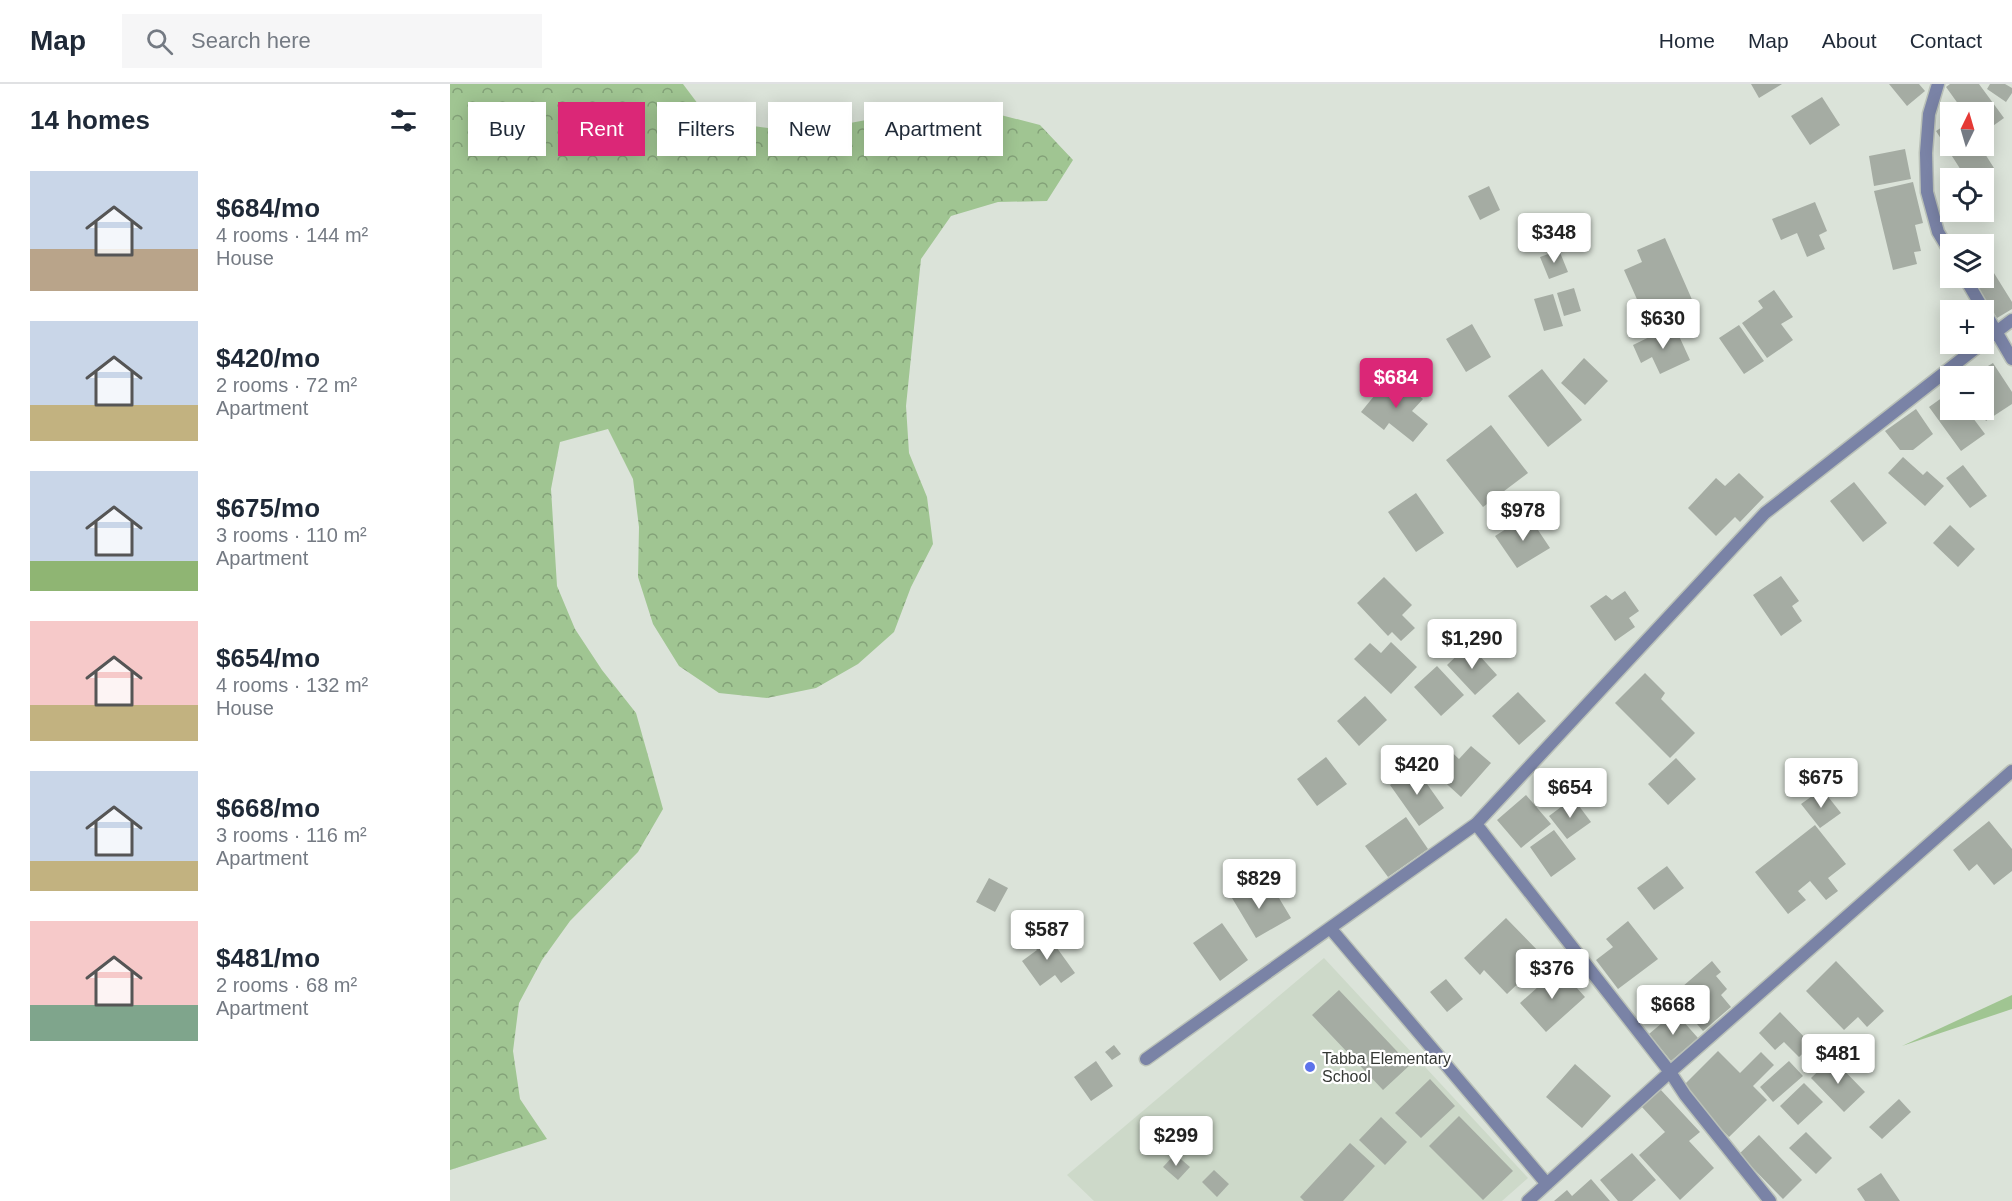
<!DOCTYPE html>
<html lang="en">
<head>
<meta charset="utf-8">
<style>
  :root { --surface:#fff; --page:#f6f6f7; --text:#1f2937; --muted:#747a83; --line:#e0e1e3; --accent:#db2777 }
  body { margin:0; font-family:Arial,sans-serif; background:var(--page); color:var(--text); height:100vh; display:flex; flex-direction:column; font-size:22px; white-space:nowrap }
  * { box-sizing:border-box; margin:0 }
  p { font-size:20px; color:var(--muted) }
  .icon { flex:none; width:33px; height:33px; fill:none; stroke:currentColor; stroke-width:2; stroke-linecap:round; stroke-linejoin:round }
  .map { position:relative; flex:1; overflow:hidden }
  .details { display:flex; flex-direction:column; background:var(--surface); width:450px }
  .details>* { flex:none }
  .hud { position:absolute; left:18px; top:18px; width:570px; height:54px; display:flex; gap:12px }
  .needle { width:39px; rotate:5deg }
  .controls { position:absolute; left:1490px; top:18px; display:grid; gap:12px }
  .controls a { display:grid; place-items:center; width:54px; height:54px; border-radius:0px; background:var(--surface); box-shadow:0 3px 15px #0003; font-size:30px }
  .price { position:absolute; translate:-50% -51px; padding:0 14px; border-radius:6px; background:#fff; color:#222; font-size:20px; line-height:39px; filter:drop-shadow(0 2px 3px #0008) }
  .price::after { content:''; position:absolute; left:50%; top:36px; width:18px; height:14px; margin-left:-9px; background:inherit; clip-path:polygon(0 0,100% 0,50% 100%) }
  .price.active { background:var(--accent); color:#fff }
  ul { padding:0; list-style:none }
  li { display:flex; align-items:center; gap:18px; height:150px; padding:0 30px }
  li span { display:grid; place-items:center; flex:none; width:168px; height:120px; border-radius:0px; color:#555 }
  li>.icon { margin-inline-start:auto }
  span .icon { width:72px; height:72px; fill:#fffc; stroke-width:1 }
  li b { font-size:26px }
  h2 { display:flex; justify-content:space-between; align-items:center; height:72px; padding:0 30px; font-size:26px }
  .tag { padding:0 21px; border-radius:0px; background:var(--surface); box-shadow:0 3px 15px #0003; font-size:21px; line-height:54px }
  .tag.active { background:var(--accent); color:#fff }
  header { display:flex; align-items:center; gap:36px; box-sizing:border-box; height:84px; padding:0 30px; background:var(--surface); border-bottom:2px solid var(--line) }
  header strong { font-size:28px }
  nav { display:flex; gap:33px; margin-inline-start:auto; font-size:21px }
  .search { width:420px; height:54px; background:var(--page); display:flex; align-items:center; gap:15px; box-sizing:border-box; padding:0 21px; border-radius:0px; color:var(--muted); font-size:22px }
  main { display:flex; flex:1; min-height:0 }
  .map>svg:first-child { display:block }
</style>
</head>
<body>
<header>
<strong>Map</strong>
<div class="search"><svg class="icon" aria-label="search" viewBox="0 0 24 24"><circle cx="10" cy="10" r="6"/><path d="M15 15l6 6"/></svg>Search here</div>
<nav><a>Home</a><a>Map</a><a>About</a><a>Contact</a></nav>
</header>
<main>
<section class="details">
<h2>14 homes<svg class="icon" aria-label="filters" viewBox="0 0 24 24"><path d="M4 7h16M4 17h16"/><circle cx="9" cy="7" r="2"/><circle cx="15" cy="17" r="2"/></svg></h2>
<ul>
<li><span style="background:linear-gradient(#c9d6e8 65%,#b9a48a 0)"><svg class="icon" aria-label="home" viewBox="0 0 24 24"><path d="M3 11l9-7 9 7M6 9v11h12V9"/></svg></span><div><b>$684/mo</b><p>4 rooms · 144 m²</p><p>House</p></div></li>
<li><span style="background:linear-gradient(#c9d6e8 70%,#c2b280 0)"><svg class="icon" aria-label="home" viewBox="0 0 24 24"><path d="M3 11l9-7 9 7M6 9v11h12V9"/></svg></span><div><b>$420/mo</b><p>2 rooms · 72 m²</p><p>Apartment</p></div></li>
<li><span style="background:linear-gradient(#c9d6e8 75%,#8fb573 0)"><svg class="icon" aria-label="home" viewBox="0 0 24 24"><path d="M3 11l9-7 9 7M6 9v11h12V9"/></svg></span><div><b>$675/mo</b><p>3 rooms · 110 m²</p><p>Apartment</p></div></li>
<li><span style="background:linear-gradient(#f6c9c9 70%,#c2b280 0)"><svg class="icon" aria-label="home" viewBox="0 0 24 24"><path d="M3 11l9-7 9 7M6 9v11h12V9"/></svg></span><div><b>$654/mo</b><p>4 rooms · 132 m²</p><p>House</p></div></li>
<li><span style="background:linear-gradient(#c9d6e8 75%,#c2b280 0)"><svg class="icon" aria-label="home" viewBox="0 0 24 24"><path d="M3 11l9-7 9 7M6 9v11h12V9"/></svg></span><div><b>$668/mo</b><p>3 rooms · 116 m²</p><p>Apartment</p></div></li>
<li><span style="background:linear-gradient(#f6c9c9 70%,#7fa58c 0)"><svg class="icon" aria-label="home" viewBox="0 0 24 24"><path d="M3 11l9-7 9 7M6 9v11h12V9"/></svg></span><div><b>$481/mo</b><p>2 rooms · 68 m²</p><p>Apartment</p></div></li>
</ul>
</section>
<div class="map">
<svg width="1562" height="1117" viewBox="0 0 1562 1117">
  <defs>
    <pattern id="forest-crowns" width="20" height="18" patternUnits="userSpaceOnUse" patternTransform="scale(1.5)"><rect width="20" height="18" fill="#a0c592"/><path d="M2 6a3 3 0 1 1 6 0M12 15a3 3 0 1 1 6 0" fill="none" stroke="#83a178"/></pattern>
  </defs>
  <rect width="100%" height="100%" fill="#dbe3d9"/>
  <!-- built -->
  <path fill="#cdd9c9" d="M874,874L1078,1094L1052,1117H644L617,1091Z"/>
  <!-- grass -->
  <path fill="#a0c592" d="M1562,911V925L1452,962Z"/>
  <!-- forest -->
  <path fill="url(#forest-crowns)" d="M0,0H233L257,32L303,42L351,48L449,30L495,32L543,29L590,41L623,76L597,117L548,118L501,132L471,175L456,322L459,369L477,413L483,460L461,503L444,548L408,580L366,604L317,614L269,609L229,582L203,540L188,493L189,443L183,395L158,345L110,358L101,405L107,502L125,545L152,586L186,629L213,725L188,768L120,837L92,876L69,919L63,967L70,1015L97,1055L0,1086Z"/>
  <!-- building -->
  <path fill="#a5aca3" d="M1301,0H1332L1309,14Z
    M1439,0H1469L1475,7L1457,22Z
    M1500,0H1529L1554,34L1533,49V28H1514L1496,3Z
    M1540,0H1555L1562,4V9L1556,18L1537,5Z
    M1372,13L1390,41L1360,61L1341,32Z
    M1500,38V62H1530L1544,84L1527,94H1516L1486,47Z
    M1455,65L1461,95L1424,102L1419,72Z
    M1463,98L1473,139L1465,141L1471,167L1464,168L1467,180L1443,186L1424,107Z
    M1039,102L1050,126L1030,136L1018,112Z
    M1365,118L1377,147L1369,151L1375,165L1357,173L1347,149L1331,156L1322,135Z
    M1215,154L1247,227L1201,247L1174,186L1192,178L1187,166Z
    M1109,166L1118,188L1099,195L1090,173Z
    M1539,181L1562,218V225L1547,234L1522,194H1533V184Z
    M1124,204L1131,227L1114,232L1107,209Z
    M1324,206L1343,233L1331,240L1343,256L1317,274L1292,239L1313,224L1308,217Z
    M1103,210L1113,242L1094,247L1084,215Z
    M1022,240L1041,273L1016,288L996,255Z
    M1224,241L1240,276L1210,290L1202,273L1191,279L1183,261Z
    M1289,241L1314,277L1294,290L1269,254Z
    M1134,274L1158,297L1135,321L1111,299Z
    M1543,279L1562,308V320L1536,337L1529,326H1533V292H1521Z
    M1092,285L1132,336L1098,363L1058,312Z
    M942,290L973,315L962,327L978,340L963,358L939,339L934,346L911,328Z
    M1500,308V326H1517L1535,350L1511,367L1479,323Z
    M1466,325L1483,350L1463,366H1450L1435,347Z
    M1041,341L1078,389L1033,423L996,376Z
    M1453,373L1473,391L1477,387L1494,402L1475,422L1438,389Z
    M1513,381L1537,412L1520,424L1496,394Z
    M1289,389L1314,413L1290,438L1285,433L1266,452L1238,424L1266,394L1275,402Z
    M1404,398L1437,439L1413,458L1380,417Z
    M966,409L994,449L966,468L938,428Z
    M1078,431L1100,464L1067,484L1045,452Z
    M1500,441L1525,465L1508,483L1483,459Z
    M1331,492L1349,517L1342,522L1352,537L1331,552L1303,511Z
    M934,493L962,521L952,531L965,544L951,557L942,548L938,552L907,519Z
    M1175,507L1189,527L1179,534L1185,543L1165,557L1140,522L1156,511L1162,516Z
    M941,558L967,583L941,610L904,575L920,559L931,569Z
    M1019,560L1047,591L1025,611L997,581Z
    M987,582L1014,611L991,632L964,603Z
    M1195,589L1215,609L1211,615L1245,649L1220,674L1165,619Z
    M1068,608L1096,637L1069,661L1042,632Z
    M915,612L937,636L909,662L887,637Z
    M994,661L1009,675L1021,662L1041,679L1011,713L976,681Z
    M876,673L897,700L867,722L847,695Z
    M1226,674L1246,695L1218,721L1198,700Z
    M965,683L994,724L969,742L940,701Z
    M1372,705L1391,729L1370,744L1351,720Z
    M1076,711L1101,740L1071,764L1047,736Z
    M1123,714L1141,738L1117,755L1099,732Z
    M956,733L978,765L938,793L915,762Z
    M1539,737L1562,765V787L1544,801L1527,780L1519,787L1503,766Z
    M1365,741L1396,780L1378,794L1388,807L1376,816L1360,797L1348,807L1356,816L1338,830L1305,788Z
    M1104,746L1126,775L1101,793L1080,763Z
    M1217,782L1234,804L1204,826L1187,804Z
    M539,794L558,804L545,828L526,818Z
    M797,798L809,819L826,809L841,834L806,854L779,809Z
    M1056,834L1095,874L1057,910L1034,886L1030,891L1014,874Z
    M1178,837L1208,875L1168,905L1146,876L1163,863L1156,855Z
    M772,839L798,876L770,897L743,859Z
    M594,846L625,889L611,899L605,891L590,902L572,877L587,866L580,856Z
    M1262,877L1271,888L1266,892L1277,905L1271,911L1281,923L1253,947L1229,919L1239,911L1232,903Z
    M1386,877L1434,927L1417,943L1408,933L1394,946L1356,907Z
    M1109,884L1135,913L1096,948L1070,919Z
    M996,895L1013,915L997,928L980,908Z
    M889,906L960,981L933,1006L862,931Z
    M1225,928L1248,954L1221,977L1199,950Z
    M1330,928L1362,961L1349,973L1334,958L1325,966L1309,949Z
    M664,961L671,970L662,976L655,968Z
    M1268,967L1290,989L1311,968L1324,981L1303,1002L1317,1016L1279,1053L1231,1004Z
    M1382,974L1415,1008L1394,1028L1361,994Z
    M646,977L663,1002L641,1017L624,993Z
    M1339,977L1353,992L1323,1018L1310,1003Z
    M1125,980L1161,1012L1132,1044L1096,1013Z
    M980,995L1005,1022L971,1054L945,1029Z
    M1354,999L1373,1018L1348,1041L1330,1022Z
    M1210,1005L1250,1048L1239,1057L1264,1084L1230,1116L1189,1071L1215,1048L1191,1022Z
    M1449,1015L1461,1028L1432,1055L1419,1043Z
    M1009,1032L1063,1087L1033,1116L979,1062Z
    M931,1033L957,1058L935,1081L909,1056Z
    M1356,1048L1382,1074L1366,1090L1339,1064Z
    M1309,1051L1352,1096L1333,1115L1289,1070Z
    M900,1059L925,1082L893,1117H854L850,1113Z
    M1182,1069L1206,1096L1182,1117H1168L1150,1096Z
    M725,1070L740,1083L728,1096L713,1083Z
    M764,1086L779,1100L767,1113L752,1098Z
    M1431,1089L1450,1117H1415L1407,1105Z
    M1141,1095L1160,1117H1104L1117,1106L1122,1112Z"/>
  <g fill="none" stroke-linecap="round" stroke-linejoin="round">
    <!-- street casing -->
    <g stroke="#bac1b8" stroke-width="15">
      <path id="street" d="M1488,0L1479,30L1476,69L1477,108L1488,148L1500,168
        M1515,194L1562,275
        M1533,258L1562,236
        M1026,740L1220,988L1235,1011L1320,1117
        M880,844L1097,1100
        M696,975L1026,740L1315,429L1531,260
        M1078,1117L1220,988L1562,687"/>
    </g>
    <!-- street -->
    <use href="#street" stroke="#7a83a6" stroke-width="12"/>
  </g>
  <!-- markers -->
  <circle fill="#5d73ea" stroke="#fff" stroke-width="2" cx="860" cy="983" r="6"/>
  <g text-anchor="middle" stroke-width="4.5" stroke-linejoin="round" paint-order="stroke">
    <!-- poi labels -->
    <g font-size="16" fill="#353834" stroke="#fff" text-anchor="start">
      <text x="872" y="980">Tabba Elementary<tspan x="872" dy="18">School</tspan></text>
    </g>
  </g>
</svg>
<div class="controls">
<a><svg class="needle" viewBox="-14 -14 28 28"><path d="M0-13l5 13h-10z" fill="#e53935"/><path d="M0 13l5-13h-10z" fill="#747a83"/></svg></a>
<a><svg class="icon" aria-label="locate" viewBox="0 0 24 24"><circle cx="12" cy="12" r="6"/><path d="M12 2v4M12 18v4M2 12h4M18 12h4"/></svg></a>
<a><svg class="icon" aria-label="layers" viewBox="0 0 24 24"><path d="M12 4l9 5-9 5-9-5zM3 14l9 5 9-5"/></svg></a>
<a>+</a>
<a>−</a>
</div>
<b class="price" style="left:1104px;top:180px">$348</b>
<b class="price" style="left:1213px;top:266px">$630</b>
<b class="price active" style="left:946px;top:325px">$684</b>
<b class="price" style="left:1073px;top:458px">$978</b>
<b class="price" style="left:1022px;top:586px">$1,290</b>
<b class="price" style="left:967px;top:712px">$420</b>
<b class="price" style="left:1371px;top:725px">$675</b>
<b class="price" style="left:1120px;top:735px">$654</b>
<b class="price" style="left:809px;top:826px">$829</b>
<b class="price" style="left:597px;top:877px">$587</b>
<b class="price" style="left:1102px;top:916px">$376</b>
<b class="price" style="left:1223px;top:952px">$668</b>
<b class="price" style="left:1388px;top:1001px">$481</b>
<b class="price" style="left:726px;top:1083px">$299</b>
<div class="hud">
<a class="tag">Buy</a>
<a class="tag active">Rent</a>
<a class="tag">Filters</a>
<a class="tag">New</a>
<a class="tag">Apartment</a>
</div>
</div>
</main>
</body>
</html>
